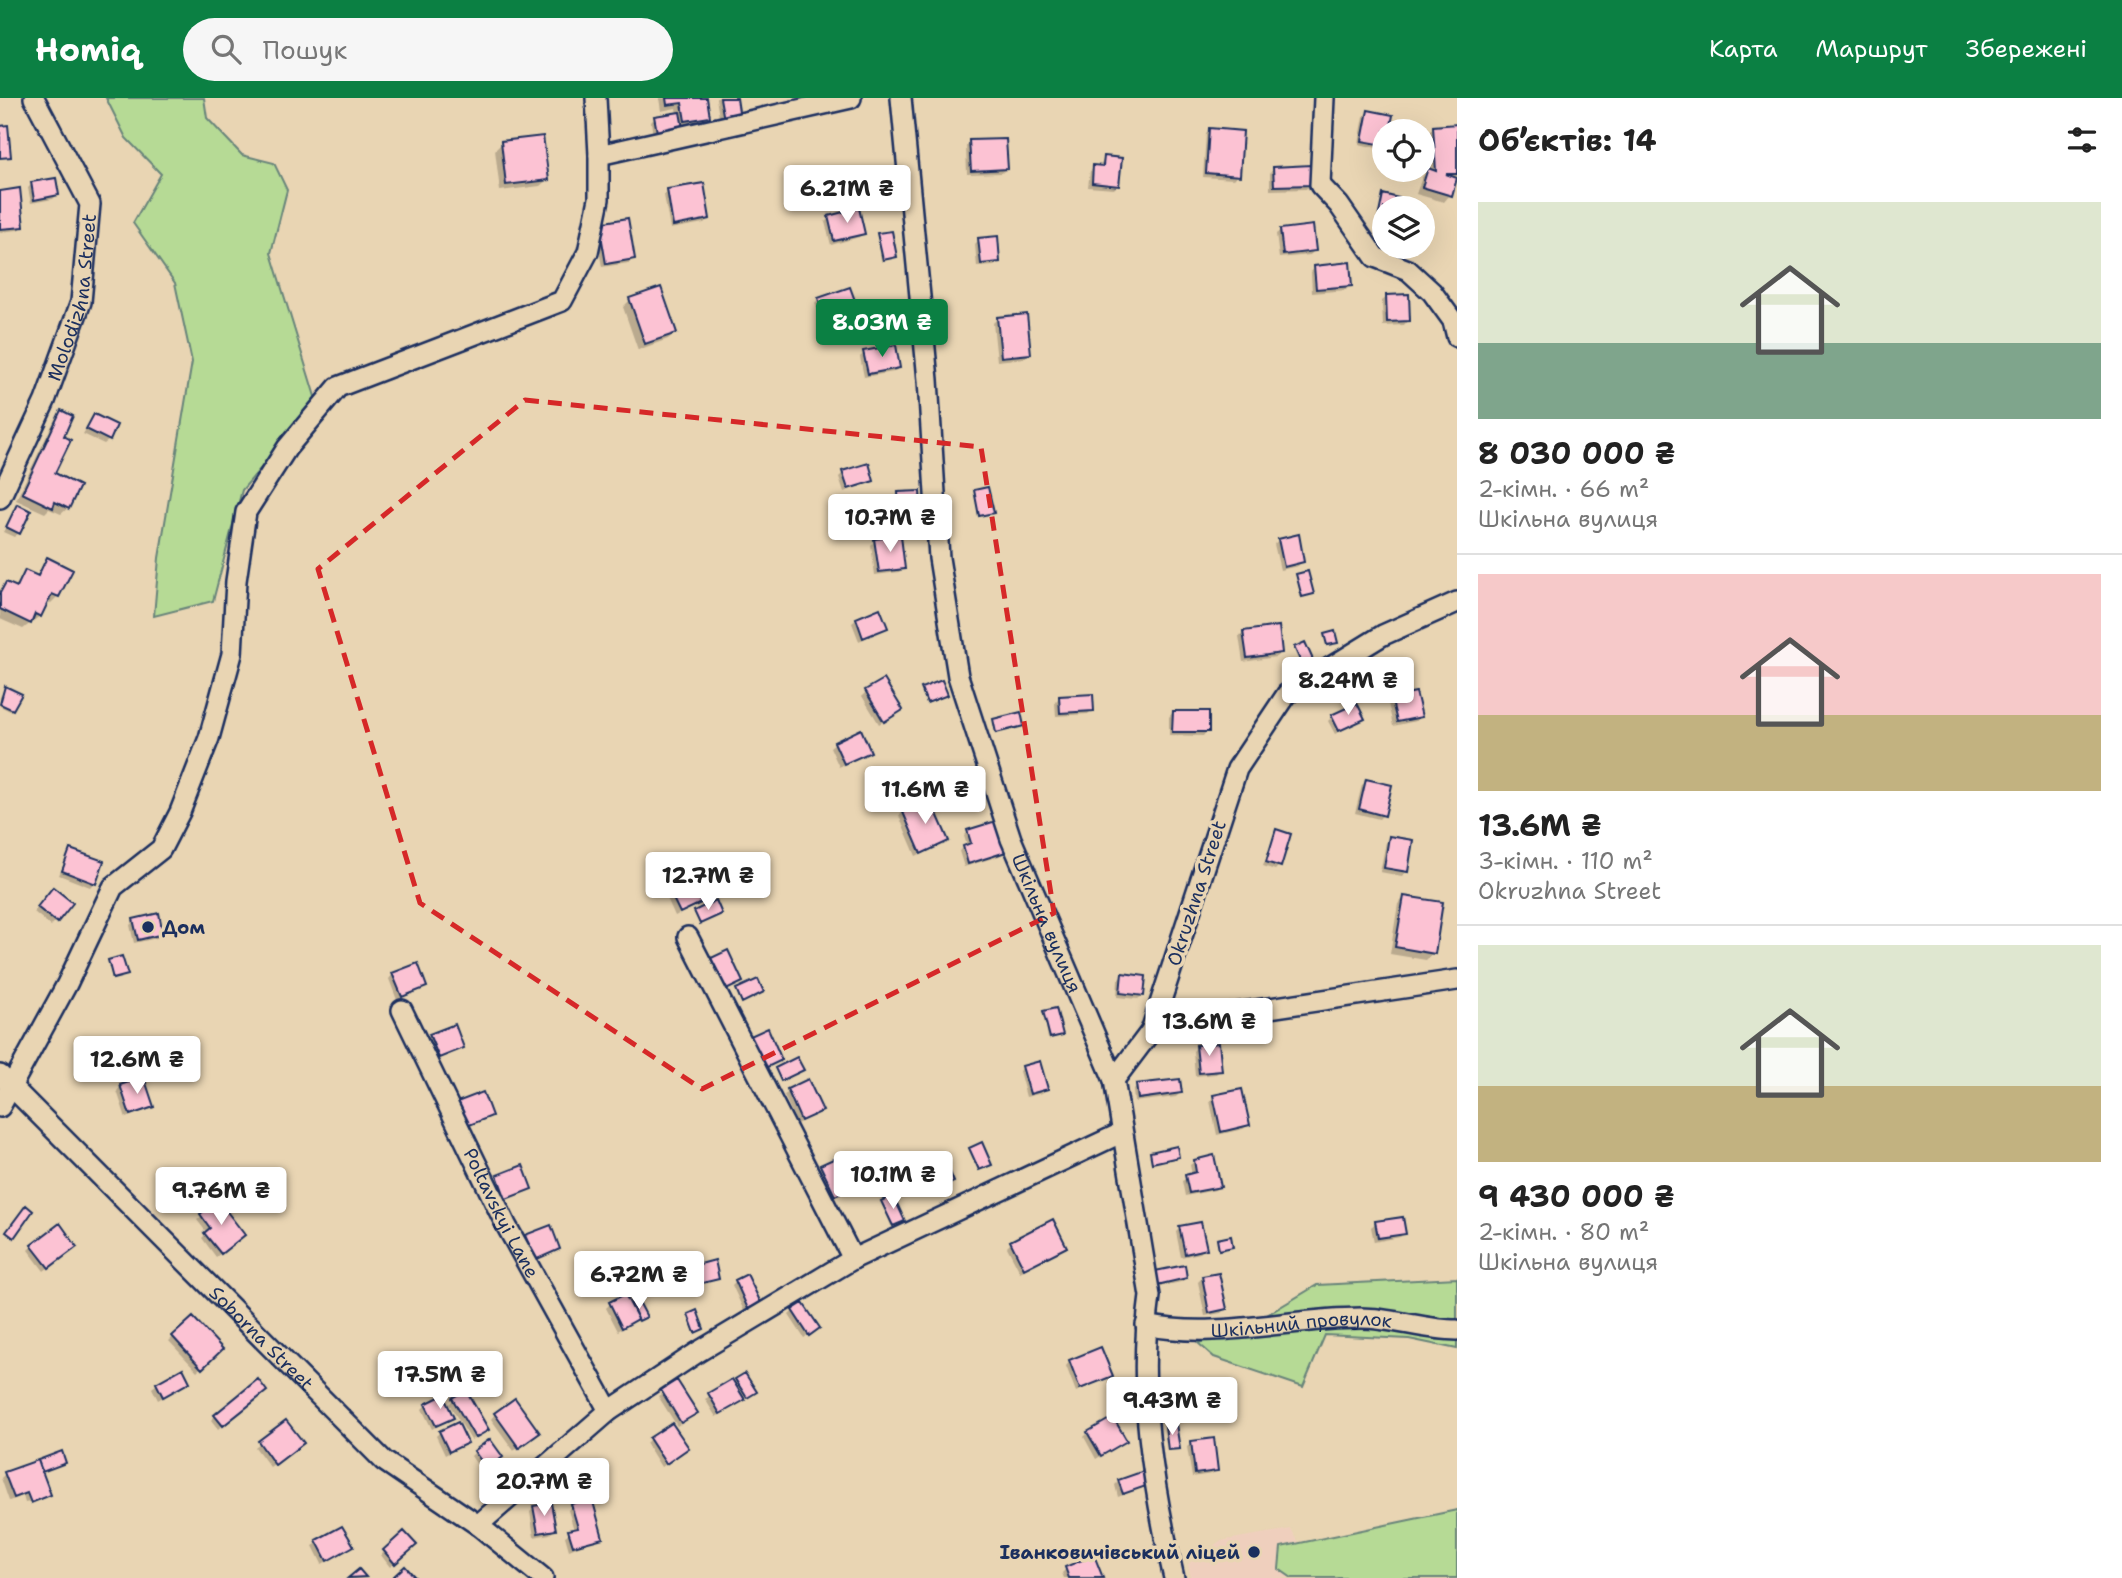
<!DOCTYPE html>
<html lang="uk">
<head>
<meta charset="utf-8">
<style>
  :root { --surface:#fff; --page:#f6f6f6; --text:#222; --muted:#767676; --line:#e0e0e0; --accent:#0b8043 }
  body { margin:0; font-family:"Shantell Sans",sans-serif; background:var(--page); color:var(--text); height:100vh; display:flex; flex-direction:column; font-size:26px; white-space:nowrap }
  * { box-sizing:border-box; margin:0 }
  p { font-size:23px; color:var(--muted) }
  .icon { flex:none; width:38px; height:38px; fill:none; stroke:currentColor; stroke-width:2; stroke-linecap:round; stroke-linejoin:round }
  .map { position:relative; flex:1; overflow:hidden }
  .details { display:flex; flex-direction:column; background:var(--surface); width:665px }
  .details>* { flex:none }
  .fabs { position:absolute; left:1372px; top:21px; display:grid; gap:14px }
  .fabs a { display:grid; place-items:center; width:63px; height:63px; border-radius:50%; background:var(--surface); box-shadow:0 7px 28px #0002; font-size:35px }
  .price { position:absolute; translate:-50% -60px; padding:0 16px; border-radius:7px; background:#fff; color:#222; font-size:23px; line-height:46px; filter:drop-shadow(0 2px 4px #0008) }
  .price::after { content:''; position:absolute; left:50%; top:42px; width:21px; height:16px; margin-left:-10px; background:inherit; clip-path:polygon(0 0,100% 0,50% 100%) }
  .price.selected { background:var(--accent); color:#fff }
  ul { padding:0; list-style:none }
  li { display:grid; align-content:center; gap:14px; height:371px; padding:0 21px }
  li+li { border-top:2px solid var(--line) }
  li span { display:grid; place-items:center; height:217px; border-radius:0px; color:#555 }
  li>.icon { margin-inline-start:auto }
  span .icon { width:126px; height:126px; fill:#fffc; stroke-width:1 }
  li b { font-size:30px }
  h2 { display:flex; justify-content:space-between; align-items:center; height:84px; padding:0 21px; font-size:30px }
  header { display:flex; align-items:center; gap:42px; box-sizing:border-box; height:98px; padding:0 35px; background:var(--accent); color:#fff }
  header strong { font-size:33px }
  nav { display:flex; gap:38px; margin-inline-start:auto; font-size:24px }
  .search { width:490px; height:63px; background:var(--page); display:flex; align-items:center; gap:18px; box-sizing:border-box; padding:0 24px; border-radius:38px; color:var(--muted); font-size:26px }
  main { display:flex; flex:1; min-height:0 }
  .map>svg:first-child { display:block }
</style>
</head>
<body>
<header>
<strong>Homiq</strong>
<div class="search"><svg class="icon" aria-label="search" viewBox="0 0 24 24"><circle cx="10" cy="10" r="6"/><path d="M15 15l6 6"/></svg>Пошук</div>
<nav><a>Карта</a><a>Маршрут</a><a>Збережені</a></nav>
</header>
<main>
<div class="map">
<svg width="1457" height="1480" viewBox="0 0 1457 1480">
  <rect width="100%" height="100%" fill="#e9d5b3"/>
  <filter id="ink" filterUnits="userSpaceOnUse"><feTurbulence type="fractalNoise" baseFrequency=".0143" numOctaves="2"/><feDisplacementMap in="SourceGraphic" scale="14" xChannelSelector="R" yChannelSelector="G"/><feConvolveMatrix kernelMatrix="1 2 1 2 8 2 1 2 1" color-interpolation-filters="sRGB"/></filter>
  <g filter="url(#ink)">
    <!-- built -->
    <path fill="#efcfbd" d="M1291,1431L1320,1480H1191L1188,1466L1220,1443Z"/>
    <!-- green -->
    <path fill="#b6da95" stroke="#68847a" stroke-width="2" d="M106,0H204L207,20L242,57L274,65L287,92L271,155L317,305L242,392L213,503L154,518L159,460L192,264L175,185L133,125L161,76L126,40Z
      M1457,1180V1251L1409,1241L1325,1237L1303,1289L1214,1259L1198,1245L1240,1233L1317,1187Z
      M1457,1412V1480H1292L1279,1471L1281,1449Z"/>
    <!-- shadow -->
    <path fill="#0003" d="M659,0H705L708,18L702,25L653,38L651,24L655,20L677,16L676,10L661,13Z
      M716,0H735L720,25Z
      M1368,14L1391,18L1381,51L1359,46L1364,18Z
      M1457,28V81L1450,97L1444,104L1416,96L1422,79L1429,71L1427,36L1434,29Z
      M1210,32L1238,77L1234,81L1203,79L1206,36Z
      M970,44L1006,71L1002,75L967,76L966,48Z
      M502,45L547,82L540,88L500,93L495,52Z
      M1104,60L1118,87L1114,91L1088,89L1090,73L1100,69Z
      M1274,70L1310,87L1306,91L1270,92V75Z
      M32,86L57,97L53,101L31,105L28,90Z
      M668,93L708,121L704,125L670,131L664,97Z
      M0,94L23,128L18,132L0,134Z
      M1384,98L1404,103L1403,110H1384V122L1376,120Z
      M829,120L864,135L859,139L831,147L825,124Z
      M595,130L633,161L629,165L602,169Z
      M1281,132L1314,153L1310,157L1279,160L1276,136Z
      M878,137L895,159L893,160L881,163Z
      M979,142L998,164L994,168L977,169L975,146Z
      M1315,169L1350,187L1346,192L1312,195L1311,174Z
      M1387,199L1408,222L1404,227L1383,228L1382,203Z
      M819,201L859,219L825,234L815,205Z
      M630,202L675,235L668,241L638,252L623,209Z
      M997,221L1029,256L1025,260L997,263L993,225Z
      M864,255L899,269L894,274L864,279L860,259Z
      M62,314L61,339L52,376L68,410L61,416L49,411L45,415L16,402L55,321Z
      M94,318L109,342L104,346L83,336Z
      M843,375L873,382L844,394L839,379Z
      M975,394L990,416L978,418Z
      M898,396L920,408L898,411Z
      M18,408L19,435L14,439L3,434Z
      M847,411L878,419L874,423L847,430L843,415Z
      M1279,442L1302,463L1298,468L1280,472L1274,446Z
      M875,443L903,470L899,474L875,477L871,447Z
      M48,462L58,498L51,505L47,503L40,518L23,531L0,521V492L6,486L14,490L25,474L36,479Z
      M1297,477L1312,495L1311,497L1300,499Z
      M857,521L886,530L859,543L852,525Z
      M1244,534L1280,555L1276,559L1243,564L1239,538Z
      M1295,551L1310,565L1301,569Z
      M5,590L12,611L10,613L0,608V599Z
      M866,594L901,612L879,626L862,598Z
      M1060,599L1092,612L1088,616L1056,618L1055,604Z
      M1392,601L1420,619L1416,623L1393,628L1388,605Z
      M1173,614L1207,633L1203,638L1169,637V619Z
      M1332,619L1363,620L1335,636L1328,623Z
      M835,645L869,653L839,669L830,649Z
      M1367,683L1383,717L1379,721L1355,715L1362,687Z
      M903,714L947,743L916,758L899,718Z
      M1277,733L1279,768L1275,772L1263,768Z
      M968,734L1004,754L999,758L964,769L959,753L967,748L964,738Z
      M1390,740L1406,773L1402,778L1380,774L1386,744Z
      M70,753L94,785L90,789L59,777Z
      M666,785L699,805L675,818L662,789Z
      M49,795L71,805L51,828L34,814Z
      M1404,800L1433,855L1426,862L1390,856L1398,806Z
      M134,823L161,836L157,840L134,845L130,827Z
      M109,864L126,877L112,882Z
      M393,876L425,889L397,902L389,881Z
      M1123,877L1143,897L1138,901L1117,899L1118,882Z
      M1044,915L1061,936L1059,938L1048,941Z
      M430,937L462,950L434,963L426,942Z
      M1197,949L1220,972L1216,976L1195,978L1193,953Z
      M1023,969L1046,991L1042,995L1026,999L1019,973Z
      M807,984L821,1012L797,1026L784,997Z
      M121,988L152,1009L126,1020L117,993Z
      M1137,988L1180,995L1176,999L1134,1004L1133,992Z
      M1214,999L1248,1027L1243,1031L1217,1037L1210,1003Z
      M970,1051L989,1068L978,1073Z
      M1195,1063L1219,1088L1215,1092L1185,1098L1182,1083L1192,1077L1190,1067Z
      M821,1068L855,1088L831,1101L817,1072Z
      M922,1075L952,1083L925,1097L918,1079Z
      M498,1079L530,1091L502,1104L494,1083Z
      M882,1104L901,1124L891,1128Z
      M218,1105L239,1141L216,1159L202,1140L207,1135L197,1122Z
      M1376,1125L1404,1135L1400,1139L1374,1144L1371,1129Z
      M1180,1130L1205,1150L1200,1155L1181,1159L1176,1134Z
      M526,1139L558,1151L530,1165L522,1143Z
      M1011,1145L1065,1149L1020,1174L1007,1149Z
      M32,1148L71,1152L44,1173L28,1152Z
      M1183,1169L1186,1180L1181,1184L1153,1190Z
      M690,1171L717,1180L690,1191L686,1175Z
      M1202,1180L1225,1211L1221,1215L1205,1218L1198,1184Z
      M736,1183L759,1204L744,1213L732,1187Z
      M638,1205L644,1221L638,1224L636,1221L618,1233L606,1210L610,1206L630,1209Z
      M793,1213L813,1234L804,1240L789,1217Z
      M689,1217L701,1232L694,1235Z
      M193,1221L220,1251L197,1273L169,1243Z
      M1070,1263L1111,1278L1076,1294L1066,1268Z
      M737,1282L753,1295L716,1319L705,1301Z
      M188,1284L158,1302L152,1290L157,1286Z
      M677,1285L691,1319L677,1328L658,1298Z
      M261,1296L218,1331L211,1322L215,1318Z
      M454,1301L483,1335L471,1342L449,1306Z
      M426,1307L452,1319L432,1331L422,1311Z
      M495,1316L533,1339L514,1353L491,1321Z
      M286,1324L298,1349L270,1369L255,1349Z
      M1166,1329L1178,1350L1176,1352L1167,1353Z
      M440,1334L466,1345L445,1357L436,1338Z
      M1088,1335L1125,1343L1096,1361L1084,1339Z
      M650,1341L683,1354L661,1369L646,1345Z
      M1192,1345L1216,1372L1212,1376L1192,1379L1187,1349Z
      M475,1354L496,1363L482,1374L471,1358Z
      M64,1365L41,1375L49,1397L46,1400L25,1405L23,1398L9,1403L1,1380L5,1376Z
      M1119,1383L1147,1387L1118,1399L1115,1387Z
      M572,1408L601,1439L569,1452L565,1438L574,1432L568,1412Z
      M534,1410L554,1432L550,1436L534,1439L530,1414Z
      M342,1430L347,1452L322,1466L313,1448Z
      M404,1436L414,1447L390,1469L381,1457Z
      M1066,1471L1101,1480H1064L1062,1475Z"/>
    <!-- building -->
    <path fill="#fcc2d3" stroke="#1b2f5e" stroke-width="2" d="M666,0H707L710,19L685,23L682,5L667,7Z
      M720,0H737L740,20L724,22Z
      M1368,12L1393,17L1390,33H1384V47L1362,43Z
      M680,14L683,30L657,34L654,18Z
      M1457,26V76H1446L1457,80L1452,98L1422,89L1428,70L1436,73L1433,28Z
      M8,27L11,59L0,60V28Z
      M1209,30L1243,33L1240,78L1206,75Z
      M543,38L549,82L506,87L501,43Z
      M1006,41L1008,71L971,73L969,42Z
      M1104,58L1122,60L1119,88L1092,85L1093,67L1103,68Z
      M1311,67L1312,87L1274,88L1273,69Z
      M56,80L59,97L34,102L31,84Z
      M704,85L710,121L673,128L667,91Z
      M20,90L24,129L0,131V93Z
      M1383,96L1406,102L1404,110H1384V117L1379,116Z
      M859,110L865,136L834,143L828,118Z
      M628,120L635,161L606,166L599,125Z
      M1313,127L1316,153L1283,157L1280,131Z
      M892,133L897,159L883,162L877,135Z
      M998,138L1000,164L981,166L978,140Z
      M1350,164L1352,188L1316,191L1314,168Z
      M661,189L677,235L645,246L629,200Z
      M850,189L861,219L829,231L818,200Z
      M1409,196L1410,223L1387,224L1386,197Z
      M1027,216L1031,256L1001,259L997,219Z
      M896,247L900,270L868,276L863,253Z
      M61,312L73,318L64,338L71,342L55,375L80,388L69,411L55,404L53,410L22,395Z
      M94,316L117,327L110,343L86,331Z
      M869,365L874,383L848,391L842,373Z
      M988,389L994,415L979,418L974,392Z
      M920,393L921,409L899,411L898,394Z
      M876,401L880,419L851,427L846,409Z
      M17,406L31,413L20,436L6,429Z
      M1299,436L1304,464L1284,469L1278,441Z
      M901,438L905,471L879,474L874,441Z
      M47,459L73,472L59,499L52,496L41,519L35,516L31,526L0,511V495L6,484L17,489L25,472L38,478Z
      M1308,473L1314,496L1302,499L1296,476Z
      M880,510L888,530L863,540L856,520Z
      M1279,528L1282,555L1247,560L1243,533Z
      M1335,533L1338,545L1327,547L1324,536Z
      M1305,544L1314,564L1303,569L1294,549Z
      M884,581L903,612L884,624L865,592Z
      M942,582L948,597L927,605L921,590Z
      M5,588L22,596L13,612L0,606Z
      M1416,594L1422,619L1397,624L1391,599Z
      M1093,596L1094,613L1060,615L1059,598Z
      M1357,605L1365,621L1339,633L1331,617Z
      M1173,613H1209V634H1172Z
      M1021,614L1024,628L996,635L993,621Z
      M861,631L871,654L844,666L834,644Z
      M1366,681L1392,687L1385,718L1359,711Z
      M930,700L949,743L921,756L902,712Z
      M996,723L1006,754L968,766L963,748L971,745L967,732Z
      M1276,731L1291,736L1281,769L1266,764Z
      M1389,738L1413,742L1408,774L1384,770Z
      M70,751L104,763L96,786L62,773Z
      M687,774L701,805L680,815L665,784Z
      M53,789L73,805L57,825L37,809Z
      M1404,798L1443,804L1435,856L1395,849Z
      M716,802L722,816L700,826L694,813Z
      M159,815L163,836L138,842L133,821Z
      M728,852L743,884L722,894L707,862Z
      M122,858L128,877L113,881L108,862Z
      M418,865L427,889L402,899L392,875Z
      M1122,875L1146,878L1144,898L1120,895Z
      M758,881L764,894L742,905L736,891Z
      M1056,910L1063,937L1050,940L1043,913Z
      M455,926L464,950L439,960L429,936Z
      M768,930L782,962L761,972L746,940Z
      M1219,945L1222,973L1199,975L1196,947Z
      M797,959L804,972L781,983L775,970Z
      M1040,963L1048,991L1030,996L1022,968Z
      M144,979L154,1009L130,1017L120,987Z
      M808,981L823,1013L801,1023L787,991Z
      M1180,981L1182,995L1138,1001L1136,986Z
      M1242,991L1250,1027L1221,1034L1213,997Z
      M483,994L492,1018L467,1028L457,1004Z
      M982,1044L992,1067L979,1072L969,1050Z
      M1177,1048L1179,1059L1152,1065L1150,1054Z
      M842,1057L857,1088L835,1098L820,1067Z
      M1214,1057L1221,1089L1189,1095L1185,1077L1196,1074L1194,1062Z
      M946,1064L954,1084L929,1094L921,1074Z
      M523,1067L532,1091L506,1101L497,1077Z
      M893,1097L905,1123L893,1128L881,1103Z
      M218,1102L245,1137L221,1156L204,1135L210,1130L200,1116Z
      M26,1107L33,1113L14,1140L6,1134Z
      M1403,1119L1406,1136L1378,1140L1375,1123Z
      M1053,1121L1067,1149L1024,1171L1010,1143Z
      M1201,1124L1207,1151L1185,1156L1179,1128Z
      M60,1125L77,1149L49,1170L31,1147Z
      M551,1127L560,1151L535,1162L525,1137Z
      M1231,1138L1233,1149L1219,1152L1217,1141Z
      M715,1162L719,1181L694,1187L689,1169Z
      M1185,1167L1187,1180L1157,1187L1155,1173Z
      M1219,1175L1227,1211L1209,1215L1202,1178Z
      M747,1176L761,1205L748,1211L735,1182Z
      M625,1196L638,1221L622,1230L609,1204Z
      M638,1202L647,1219L639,1223L631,1206Z
      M803,1205L820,1230L809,1238L792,1212Z
      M697,1212L704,1231L695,1235L688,1216Z
      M193,1219L223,1251L202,1271L172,1238Z
      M1101,1249L1113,1278L1080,1291L1069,1262Z
      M183,1270L190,1284L163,1299L156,1285Z
      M745,1275L757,1294L747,1300L735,1281Z
      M258,1281L267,1293L223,1328L214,1317Z
      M732,1281L745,1302L720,1316L708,1295Z
      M677,1282L698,1315L681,1325L661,1292Z
      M466,1292L489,1332L475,1340L452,1300Z
      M443,1297L454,1320L436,1328L425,1306Z
      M515,1300L540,1335L519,1350L494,1315Z
      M1175,1301L1177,1321L1167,1322L1165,1302Z
      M1113,1319L1127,1343L1101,1358L1087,1334Z
      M286,1322L304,1345L275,1367L258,1343Z
      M458,1324L468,1345L449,1354L439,1333Z
      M672,1325L689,1350L666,1366L649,1340Z
      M1176,1326L1180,1351L1168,1352L1165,1328Z
      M1214,1340L1218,1373L1195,1376L1191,1343Z
      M490,1341L503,1359L487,1371L474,1353Z
      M62,1353L66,1365L42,1374L38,1362Z
      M38,1362L51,1397L31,1405L27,1395L14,1400L4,1374Z
      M1144,1373L1149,1387L1123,1396L1118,1382Z
      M592,1400L603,1440L573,1448L568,1432L578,1430L571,1406Z
      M551,1405L556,1432L538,1435L533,1408Z
      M342,1428L354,1448L327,1463L316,1442Z
      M404,1433L417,1447L395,1466L383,1452Z
      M1094,1457L1103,1480H1069L1065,1469Z
      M405,1468L415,1479L392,1480Z
      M359,1471L366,1479L348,1480Z"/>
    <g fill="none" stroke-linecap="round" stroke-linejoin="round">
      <!-- minor casing -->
      <g stroke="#1b2f5e" stroke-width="24">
        <g id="minor">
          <path d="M596,0L599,57L851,0"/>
          <path id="s1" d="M901,0L928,282L939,460L958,578L1011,741L1114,982L1150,1198C1137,1291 1153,1389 1174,1480"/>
          <path d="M1324,0L1320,87L1339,107L1375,159L1408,172L1432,194L1453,223L1457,239"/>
          <path id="s2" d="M0,400L45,303L81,204L90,106L34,0"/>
          <path d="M1457,504L1383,537L1287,596L1237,671L1151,933L1176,924L1457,882"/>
          <path d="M688,839L853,1161"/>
          <path id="s3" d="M402,912L506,1127L609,1313"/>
          <path id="s4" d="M0,977L384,1363L478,1427L543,1480"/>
          <path d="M1114,982L1151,933"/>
          <path d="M0,1009L67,886L113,789L161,751L180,714L209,640L232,556L236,483L246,414L287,350L338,289L562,203L588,154L599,101V57"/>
          <path id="s5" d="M1146,1227C1216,1242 1289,1220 1361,1220C1393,1220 1425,1232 1457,1232"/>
          <path d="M478,1427L609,1313L698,1254L853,1161L1121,1035"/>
        </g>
      </g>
      <!-- minor -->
      <use href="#minor" stroke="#e9d5b3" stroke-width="19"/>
    </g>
  </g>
  <!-- marked area -->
  <path fill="none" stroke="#d62828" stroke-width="5" stroke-dasharray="14 9" stroke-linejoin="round" d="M525,302L981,349L1054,815L702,991L420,805L318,471Z"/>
  <!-- markers -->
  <g fill="#1b2f5e" stroke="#e9d5b3" stroke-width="2.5">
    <circle cx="148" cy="829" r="7"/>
    <circle cx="1254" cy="1454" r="7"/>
  </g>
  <g text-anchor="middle" stroke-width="7" stroke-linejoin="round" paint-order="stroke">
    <!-- street labels -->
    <g font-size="19" fill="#1b2f5e" stroke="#e9d5b3">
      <text dy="7" stroke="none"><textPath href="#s2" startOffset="215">Molodizhna Street</textPath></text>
      <text transform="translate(1196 795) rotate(-72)" y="7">Okruzhna Street</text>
      <text dy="7" stroke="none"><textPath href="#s1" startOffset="844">Шкільна вулиця</textPath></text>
      <text dy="7" stroke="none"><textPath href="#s3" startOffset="226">Poltavskyi Lane</textPath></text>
      <text dy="7" stroke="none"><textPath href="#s5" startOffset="156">Шкільний провулок</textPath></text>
      <text dy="7" stroke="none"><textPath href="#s4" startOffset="371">Soborna Street</textPath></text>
    </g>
    <!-- poi labels -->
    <g font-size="19" font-weight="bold" fill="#1b2f5e" stroke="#e9d5b3" text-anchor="start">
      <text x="162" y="836">Дом</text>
      <text x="1240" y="1461" text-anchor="end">Іванковичівський ліцей</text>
    </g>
  </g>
</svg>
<div class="fabs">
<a><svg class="icon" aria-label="locate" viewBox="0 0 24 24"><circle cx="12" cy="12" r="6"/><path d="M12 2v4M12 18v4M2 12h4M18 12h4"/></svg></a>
<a><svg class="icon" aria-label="layers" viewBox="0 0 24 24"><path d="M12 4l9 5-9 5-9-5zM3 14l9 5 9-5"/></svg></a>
</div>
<b class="price" style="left:847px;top:127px">6.21M ₴</b>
<b class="price selected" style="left:882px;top:261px">8.03M ₴</b>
<b class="price" style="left:890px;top:456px">10.7M ₴</b>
<b class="price" style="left:1348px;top:619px">8.24M ₴</b>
<b class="price" style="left:925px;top:728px">11.6M ₴</b>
<b class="price" style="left:708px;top:814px">12.7M ₴</b>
<b class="price" style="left:1209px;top:960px">13.6M ₴</b>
<b class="price" style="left:137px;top:998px">12.6M ₴</b>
<b class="price" style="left:893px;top:1113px">10.1M ₴</b>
<b class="price" style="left:221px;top:1129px">9.76M ₴</b>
<b class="price" style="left:639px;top:1213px">6.72M ₴</b>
<b class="price" style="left:440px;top:1313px">17.5M ₴</b>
<b class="price" style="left:1172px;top:1339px">9.43M ₴</b>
<b class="price" style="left:544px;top:1420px">20.7M ₴</b>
</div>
<section class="details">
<h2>Об’єктів: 14<svg class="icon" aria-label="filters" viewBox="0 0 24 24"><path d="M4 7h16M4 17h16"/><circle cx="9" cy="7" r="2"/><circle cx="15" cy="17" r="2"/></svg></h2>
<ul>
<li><span style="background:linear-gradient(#dfe7d0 65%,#7fa58c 0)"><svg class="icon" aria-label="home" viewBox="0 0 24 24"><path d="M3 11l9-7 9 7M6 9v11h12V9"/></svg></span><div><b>8 030 000 ₴</b><p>2-кімн. · 66 m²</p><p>Шкільна вулиця</p></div></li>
<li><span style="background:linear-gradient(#f6c9c9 65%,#c2b280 0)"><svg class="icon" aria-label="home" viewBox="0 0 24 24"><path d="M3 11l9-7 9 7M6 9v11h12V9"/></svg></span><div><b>13.6M ₴</b><p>3-кімн. · 110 m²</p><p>Okruzhna Street</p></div></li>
<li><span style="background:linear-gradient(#dfe7d0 65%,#c2b280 0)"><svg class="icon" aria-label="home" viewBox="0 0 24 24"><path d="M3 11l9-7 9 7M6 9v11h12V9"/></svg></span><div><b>9 430 000 ₴</b><p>2-кімн. · 80 m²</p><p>Шкільна вулиця</p></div></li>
</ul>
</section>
</main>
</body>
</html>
